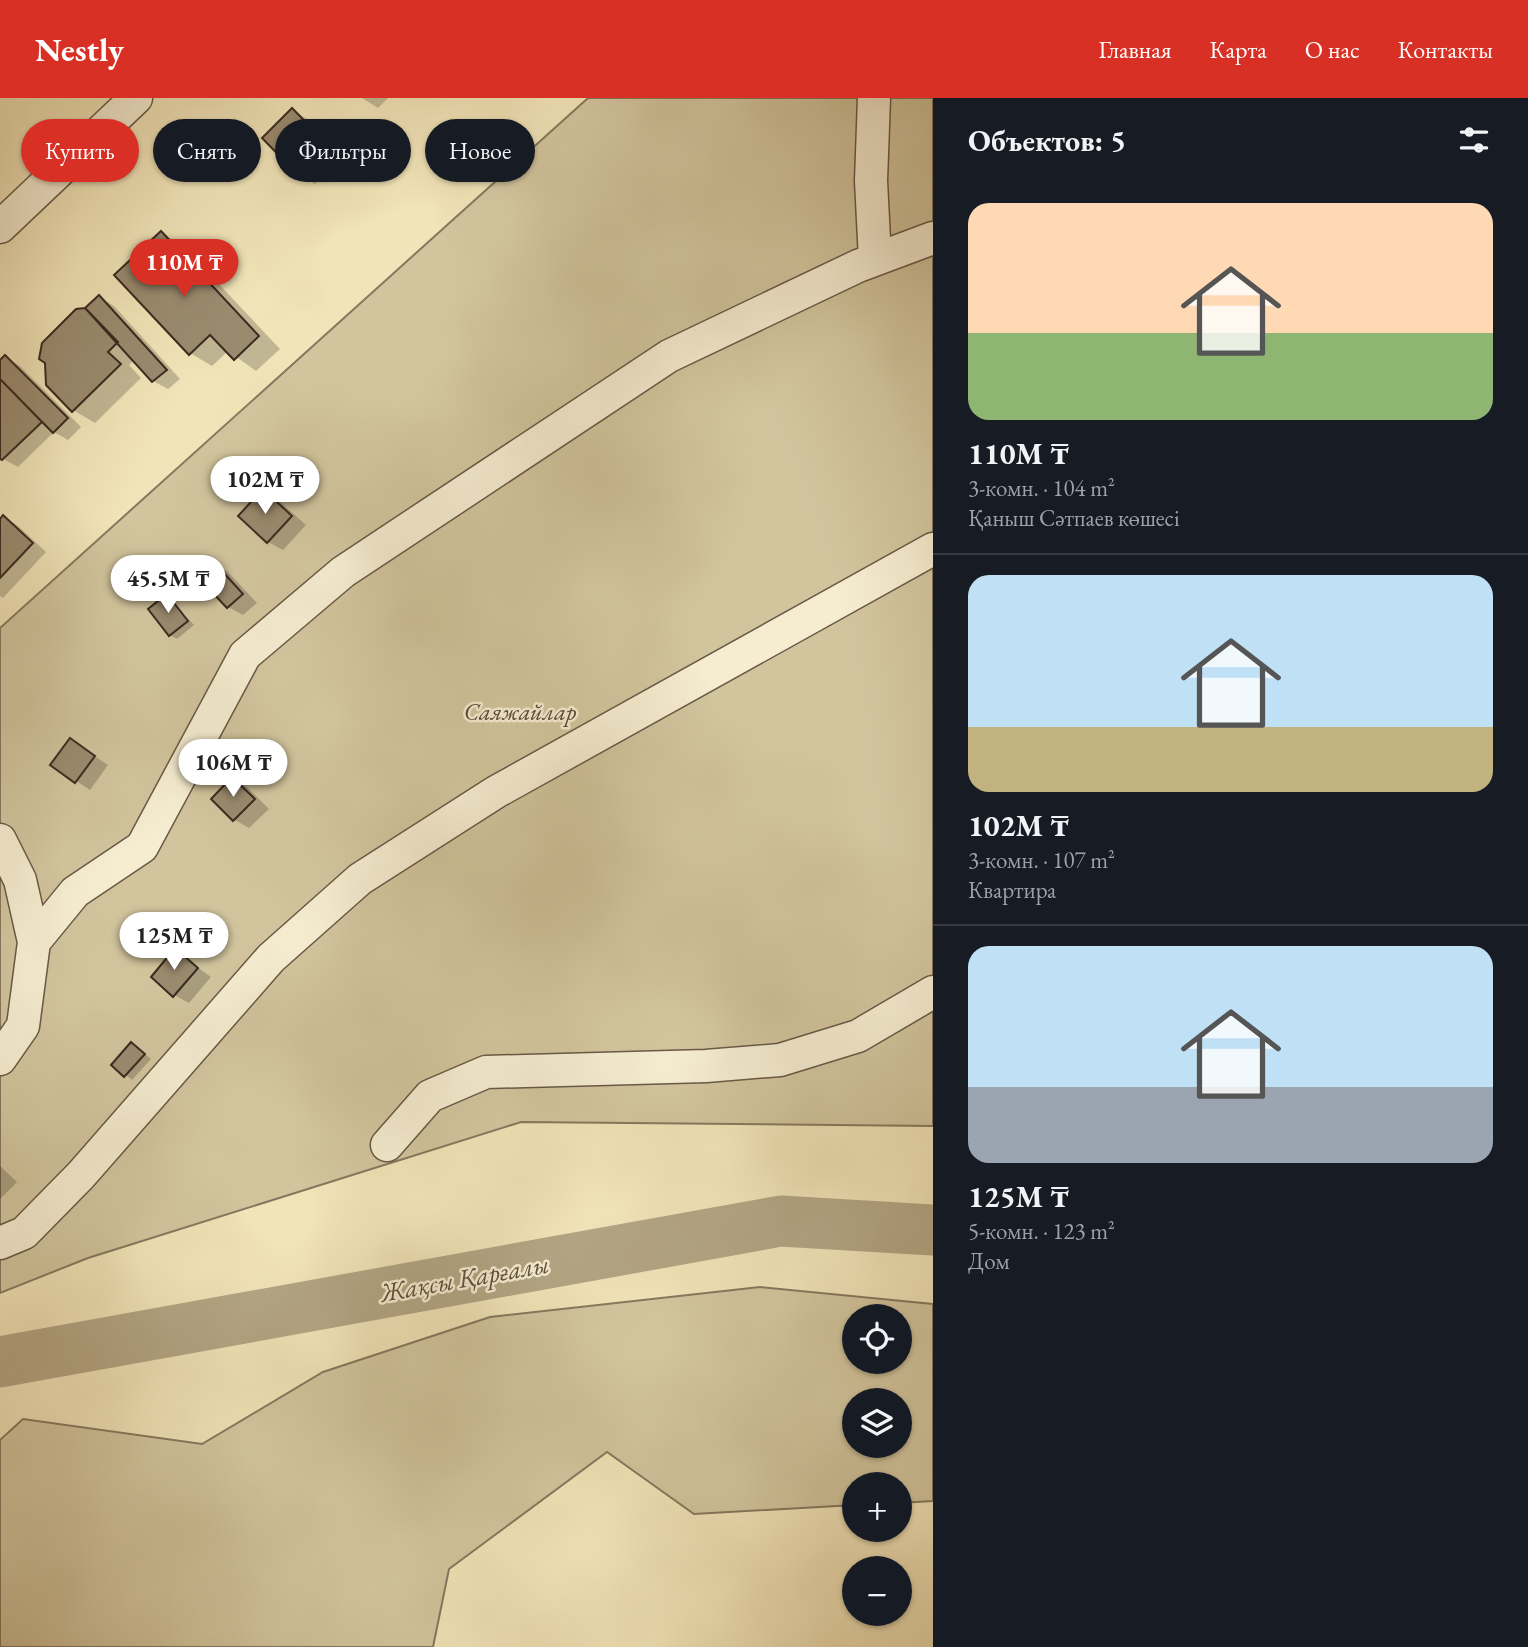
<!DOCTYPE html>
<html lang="ru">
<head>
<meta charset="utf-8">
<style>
  :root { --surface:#171b24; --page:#20242c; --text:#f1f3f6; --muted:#9ea1a6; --line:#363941; --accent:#d93025 }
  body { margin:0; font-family:"EB Garamond",serif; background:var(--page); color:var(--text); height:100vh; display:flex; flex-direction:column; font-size:26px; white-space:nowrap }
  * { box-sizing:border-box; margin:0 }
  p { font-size:23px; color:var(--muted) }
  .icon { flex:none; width:38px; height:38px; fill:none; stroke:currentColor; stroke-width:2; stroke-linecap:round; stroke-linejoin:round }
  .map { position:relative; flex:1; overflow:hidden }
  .side { display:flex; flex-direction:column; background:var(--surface); width:595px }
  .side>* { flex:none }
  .guide { position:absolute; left:21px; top:21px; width:665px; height:63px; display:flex; gap:14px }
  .tools { position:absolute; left:842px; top:1206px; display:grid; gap:14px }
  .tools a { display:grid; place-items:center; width:70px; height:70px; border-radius:50%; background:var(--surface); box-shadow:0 2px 5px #0004; font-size:35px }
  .price { position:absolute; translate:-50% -60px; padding:0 16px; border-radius:24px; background:#fff; color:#222; font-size:23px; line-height:46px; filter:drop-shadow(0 2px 4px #0008) }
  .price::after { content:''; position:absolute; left:50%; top:42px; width:21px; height:16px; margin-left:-10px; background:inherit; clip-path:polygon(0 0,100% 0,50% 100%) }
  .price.current { background:var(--accent); color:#fff }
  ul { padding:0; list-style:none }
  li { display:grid; align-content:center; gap:14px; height:371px; padding:0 35px }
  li+li { border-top:2px solid var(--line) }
  li span { display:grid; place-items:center; height:217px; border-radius:21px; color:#555 }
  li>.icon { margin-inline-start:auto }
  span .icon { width:126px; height:126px; fill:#fffc; stroke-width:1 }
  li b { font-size:30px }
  h2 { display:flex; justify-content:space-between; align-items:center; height:84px; padding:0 35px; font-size:30px }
  .chip { padding:0 24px; border-radius:32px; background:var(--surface); box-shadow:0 2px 5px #0004; font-size:24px; line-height:63px }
  .chip.current { background:var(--accent); color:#fff }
  header { display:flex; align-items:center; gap:42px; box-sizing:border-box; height:98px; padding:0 35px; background:var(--accent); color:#fff }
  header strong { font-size:33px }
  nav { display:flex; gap:38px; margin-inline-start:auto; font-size:24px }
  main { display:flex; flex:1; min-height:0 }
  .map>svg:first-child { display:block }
</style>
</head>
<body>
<header>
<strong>Nestly</strong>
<nav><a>Главная</a><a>Карта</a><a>О нас</a><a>Контакты</a></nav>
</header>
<main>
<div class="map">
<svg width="933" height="1549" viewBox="0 0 933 1549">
  <rect width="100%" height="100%" fill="#f1e4b8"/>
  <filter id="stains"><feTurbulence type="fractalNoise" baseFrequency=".00286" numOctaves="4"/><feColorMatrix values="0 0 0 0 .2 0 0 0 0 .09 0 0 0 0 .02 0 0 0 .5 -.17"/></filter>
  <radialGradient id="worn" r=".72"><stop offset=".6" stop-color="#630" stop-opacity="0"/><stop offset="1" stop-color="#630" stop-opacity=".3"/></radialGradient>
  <!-- green -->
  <path fill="#d2c59e" stroke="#86785f" stroke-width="2" fill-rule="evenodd" d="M588,0H933V1028L521,1024L88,1160L0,1195V530Z
    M760,1189L933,1206V1403L900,1405V1386H854V1407L694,1416L607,1354L449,1471L433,1549H0V1342L23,1321L202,1346L323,1274L490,1219ZM854,1218H900V1264H854ZM854,1302H900V1348H854Z"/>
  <!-- shadow -->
  <path fill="#0003" d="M362,0H388L378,10Z
    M292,12L307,21L343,58L315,86L300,77L264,40Z
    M161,135L183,148L280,251L256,273L228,253L212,268L190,255Z
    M99,199L114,208L180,281L168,291L153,283L134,262L129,267L141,280L95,325L73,312L85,212Z
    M5,259L20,268L81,329L68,342L54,334L18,369L0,359V265Z
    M264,393L278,402L306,427L283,452L268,444L241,418Z
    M4,419L18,428L46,454L3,500L0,498V423Z
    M214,465L228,474L257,505L243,517L228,509Z
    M167,498L194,527L177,541L170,537Z
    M70,642L108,667L90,692L52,667Z
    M233,681L247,689L269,711L249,730L235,722L213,701Z
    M175,853L211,879L189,905L174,897Z
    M132,946L151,961L132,982L113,967Z
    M0,1068L17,1084L0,1101Z"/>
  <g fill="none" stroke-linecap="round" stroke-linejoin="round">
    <!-- river -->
    <path stroke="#b3a584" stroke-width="51" d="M0,1264L781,1123L933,1132"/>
  </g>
  <!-- building -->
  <path fill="#9a8b6f" stroke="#3b2b20" stroke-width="2" d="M292,10L330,49L299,78L262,40Z
    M161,133L259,238L234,262L210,237L189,257L114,177Z
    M99,197L167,272L152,284L85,210Z
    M85,210L118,244L108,254L121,266L72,314L46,287L45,265L39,261L42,245L76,211Z
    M5,257L68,320L53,335L0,281V262Z
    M0,281L42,324L2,362L0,361Z
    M263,391L292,418L267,445L238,418Z
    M3,417L33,445L0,480V421Z
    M213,463L243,496L227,510L197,478Z
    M167,496L188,523L169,538L148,511Z
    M70,640L95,658L75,685L50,667Z
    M232,679L255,701L233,723L211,701Z
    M175,850L198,870L173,899L151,879Z
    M131,944L145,956L124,979L111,967Z"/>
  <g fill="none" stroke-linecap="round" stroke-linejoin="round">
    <!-- minor casing -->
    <g stroke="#685946" stroke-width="35">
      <path id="minor" d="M874,0L871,83L875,161
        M0,129L136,0
        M0,742L20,782L34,844L23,928L0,961
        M34,844L75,794L142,749L245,557L343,474L669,258L858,168L933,140
        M387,1047L430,998L486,974L706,968L780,962L858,938L933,894
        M0,1145L24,1135L81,1077L271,860L360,781L496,694L933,451"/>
    </g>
    <!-- minor -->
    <use href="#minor" stroke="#f6edd1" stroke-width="32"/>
  </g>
  <g text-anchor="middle" stroke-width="5" stroke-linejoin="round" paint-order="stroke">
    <!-- park labels -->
    <g font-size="24" font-style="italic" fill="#594a39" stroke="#f6edd1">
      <text x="520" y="622">Саяжайлар</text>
    </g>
    <!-- water labels -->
    <g font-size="26" font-style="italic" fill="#5f503e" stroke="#f6edd1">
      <text transform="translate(465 1180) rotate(-10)" y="9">Жақсы Қарғалы</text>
    </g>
  </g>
  <rect width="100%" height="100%" filter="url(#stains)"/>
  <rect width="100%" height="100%" fill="url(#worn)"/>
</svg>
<div class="tools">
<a><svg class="icon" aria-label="locate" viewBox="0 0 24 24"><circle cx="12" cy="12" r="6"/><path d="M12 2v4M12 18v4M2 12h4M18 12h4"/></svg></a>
<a><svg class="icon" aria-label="layers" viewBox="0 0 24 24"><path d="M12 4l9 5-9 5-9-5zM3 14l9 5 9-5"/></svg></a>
<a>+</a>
<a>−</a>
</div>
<b class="price current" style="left:184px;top:201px">110M ₸</b>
<b class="price" style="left:265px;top:418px">102M ₸</b>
<b class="price" style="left:168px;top:517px">45.5M ₸</b>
<b class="price" style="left:233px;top:701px">106M ₸</b>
<b class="price" style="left:174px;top:874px">125M ₸</b>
<div class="guide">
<a class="chip current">Купить</a>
<a class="chip">Снять</a>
<a class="chip">Фильтры</a>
<a class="chip">Новое</a>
</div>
</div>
<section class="side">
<h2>Объектов: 5<svg class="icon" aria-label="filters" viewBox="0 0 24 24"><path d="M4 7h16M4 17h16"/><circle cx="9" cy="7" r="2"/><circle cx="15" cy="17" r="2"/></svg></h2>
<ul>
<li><span style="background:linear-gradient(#ffd9b3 60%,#8fb573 0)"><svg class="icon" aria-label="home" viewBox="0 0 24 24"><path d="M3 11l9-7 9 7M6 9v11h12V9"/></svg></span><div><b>110M ₸</b><p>3-комн. · 104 m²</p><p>Қаныш Сәтпаев көшесі</p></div></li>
<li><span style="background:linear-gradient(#bfe0f5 70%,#c2b280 0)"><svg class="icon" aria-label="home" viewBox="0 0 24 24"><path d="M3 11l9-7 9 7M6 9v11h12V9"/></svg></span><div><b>102M ₸</b><p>3-комн. · 107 m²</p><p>Квартира</p></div></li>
<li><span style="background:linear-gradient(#bfe0f5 65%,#9aa5b1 0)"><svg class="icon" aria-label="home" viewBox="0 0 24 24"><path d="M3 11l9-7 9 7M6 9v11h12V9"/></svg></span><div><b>125M ₸</b><p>5-комн. · 123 m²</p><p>Дом</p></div></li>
</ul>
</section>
</main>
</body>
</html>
